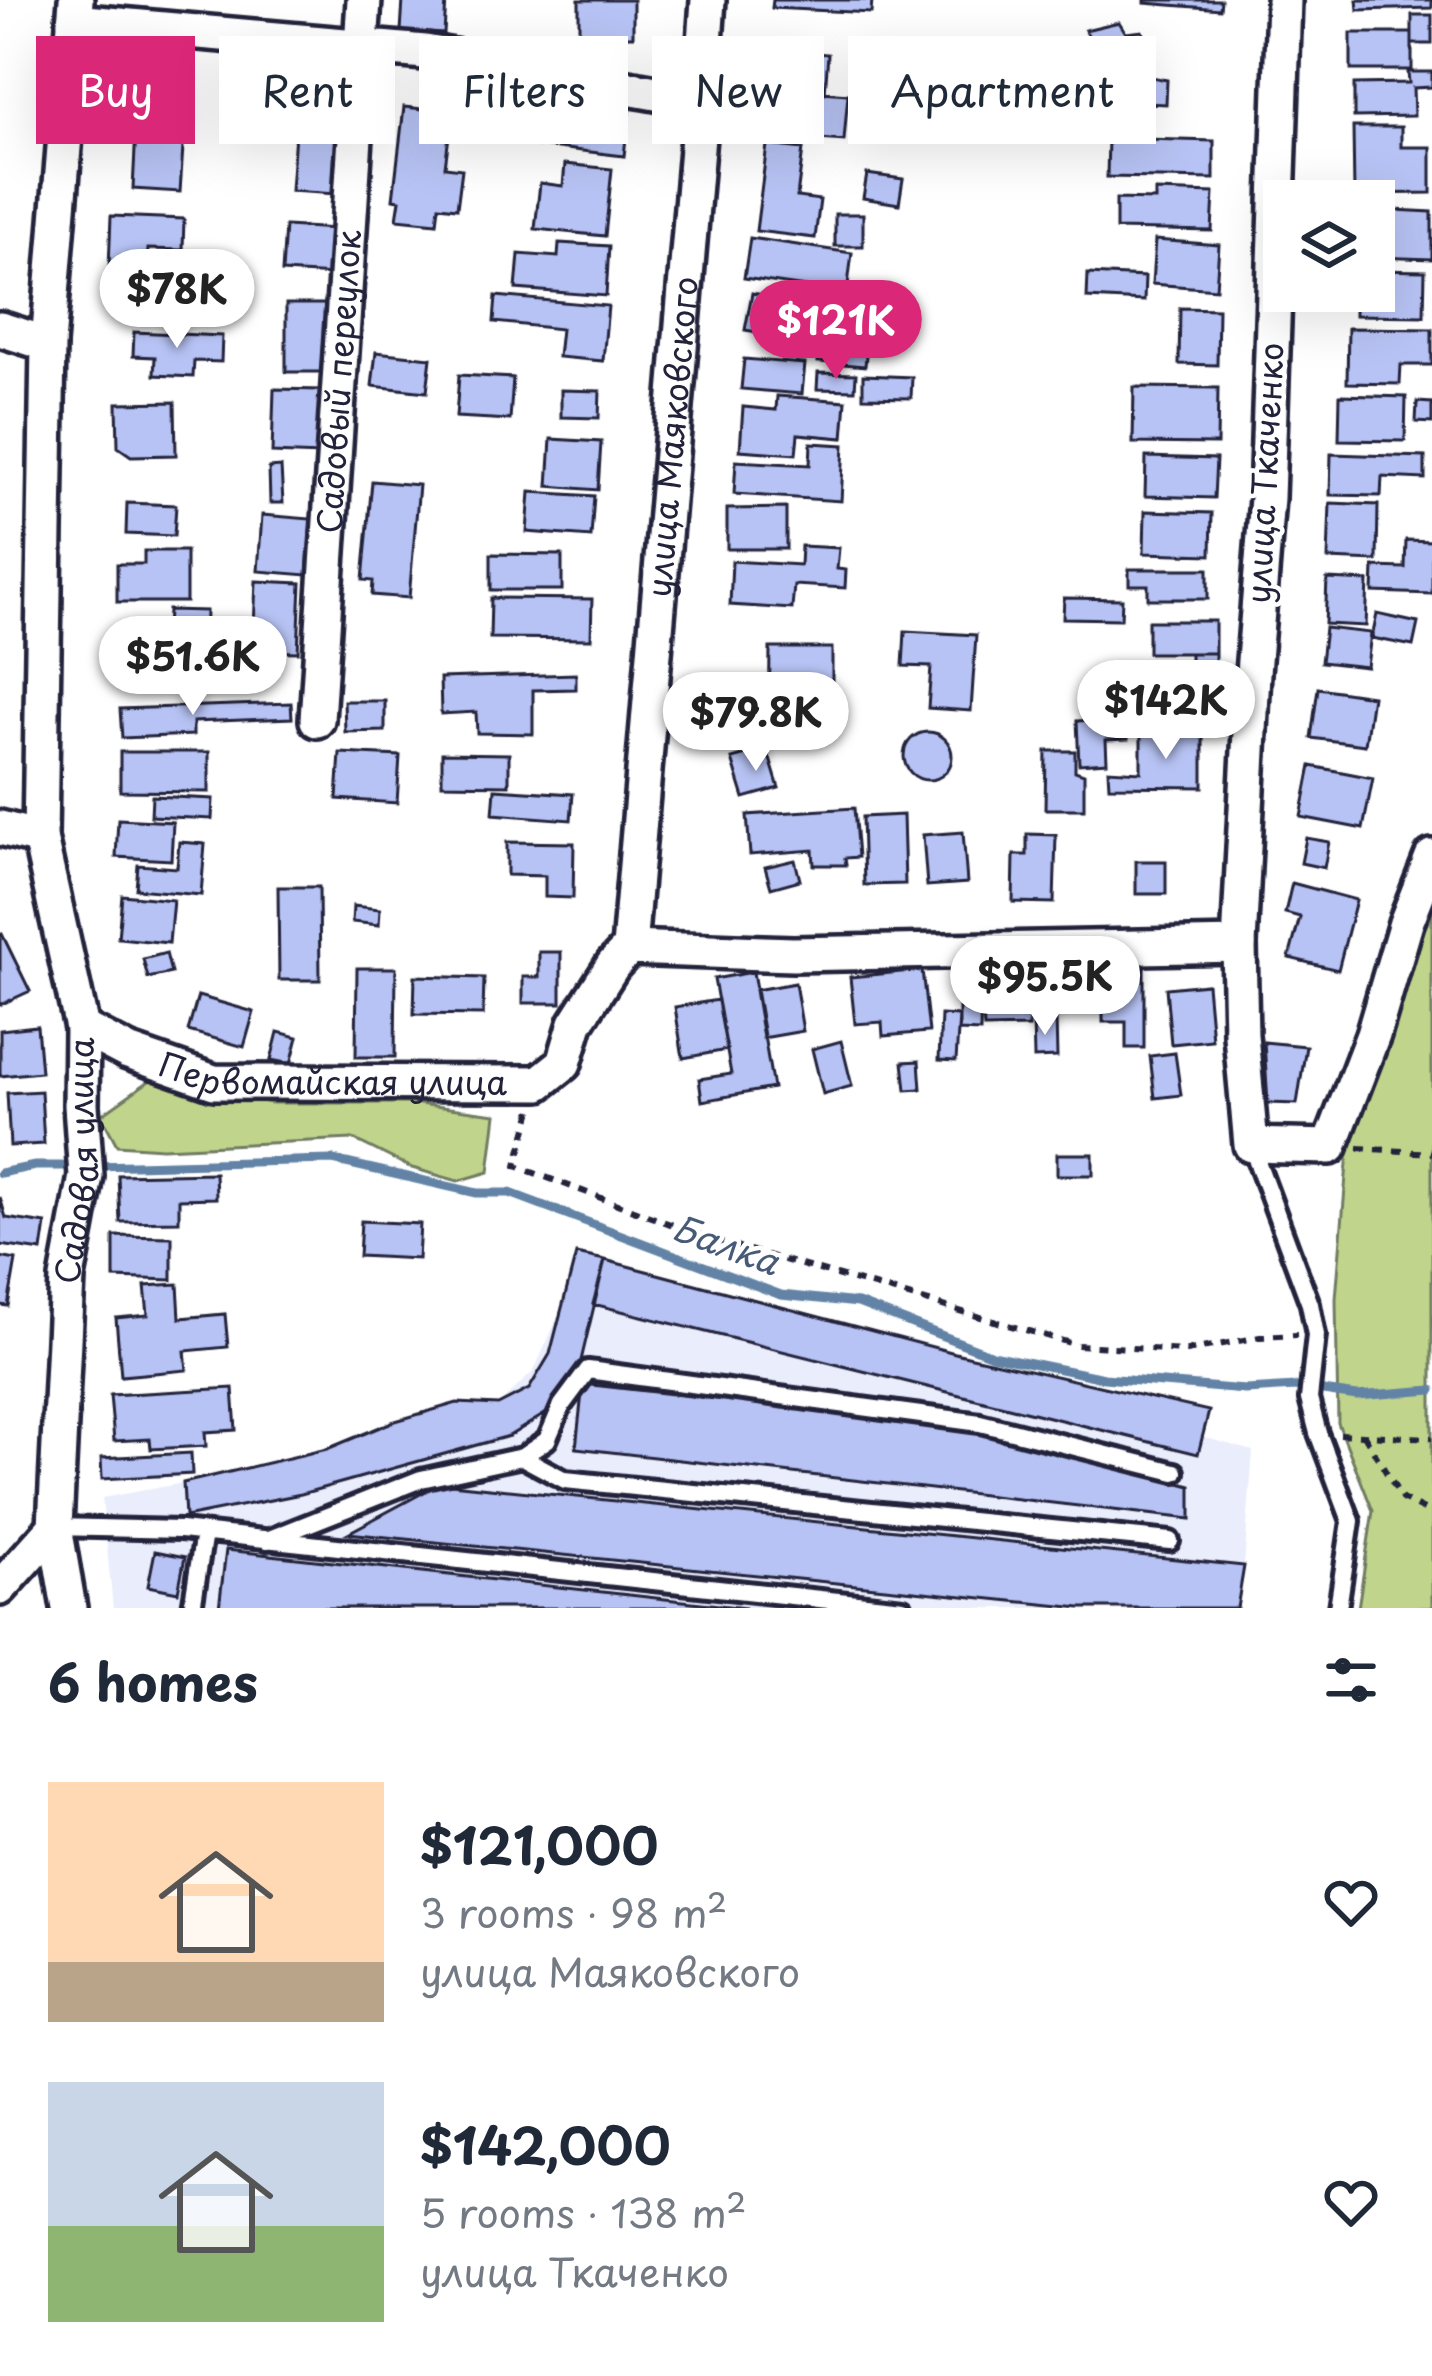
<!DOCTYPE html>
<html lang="en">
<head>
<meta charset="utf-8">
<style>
  :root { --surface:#fff; --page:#f2f2f3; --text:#1f2937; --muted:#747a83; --accent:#db2777 }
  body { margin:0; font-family:"Playpen Sans",sans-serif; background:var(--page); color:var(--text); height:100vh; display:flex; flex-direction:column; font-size:45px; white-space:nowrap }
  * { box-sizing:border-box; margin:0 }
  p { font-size:39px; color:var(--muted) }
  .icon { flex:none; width:66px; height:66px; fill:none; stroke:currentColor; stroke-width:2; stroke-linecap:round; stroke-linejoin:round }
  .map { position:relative; height:1608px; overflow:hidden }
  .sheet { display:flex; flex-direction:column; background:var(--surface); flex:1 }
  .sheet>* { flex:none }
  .banner { position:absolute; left:36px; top:36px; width:1362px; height:108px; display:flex; gap:24px }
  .tools { position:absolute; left:1263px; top:180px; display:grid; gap:24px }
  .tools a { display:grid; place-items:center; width:132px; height:132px; border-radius:0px; background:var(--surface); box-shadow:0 12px 48px #0002; font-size:60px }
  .price { position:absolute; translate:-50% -102px; padding:0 27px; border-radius:42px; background:#fff; color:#222; font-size:39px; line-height:78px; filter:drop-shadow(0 3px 6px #0008) }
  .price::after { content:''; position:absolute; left:50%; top:72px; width:36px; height:27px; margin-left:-18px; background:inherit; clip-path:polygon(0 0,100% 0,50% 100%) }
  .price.current { background:var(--accent); color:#fff }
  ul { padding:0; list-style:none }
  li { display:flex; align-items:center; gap:36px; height:300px; padding:0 48px }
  li span { display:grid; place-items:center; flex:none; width:336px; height:240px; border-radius:0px; color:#555 }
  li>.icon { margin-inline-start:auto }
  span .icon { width:144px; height:144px; fill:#fffc; stroke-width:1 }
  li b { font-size:51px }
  h2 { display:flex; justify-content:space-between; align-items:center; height:144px; padding:0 48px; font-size:51px }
  .chip { padding:0 42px; border-radius:0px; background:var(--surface); box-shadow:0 12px 48px #0002; font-size:42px; line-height:108px }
  .chip.current { background:var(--accent); color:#fff }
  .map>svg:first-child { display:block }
</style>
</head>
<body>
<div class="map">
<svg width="1432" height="1608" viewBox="0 0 1432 1608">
  <rect width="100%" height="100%" fill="#fff"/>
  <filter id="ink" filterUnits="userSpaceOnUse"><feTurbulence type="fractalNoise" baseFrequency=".00833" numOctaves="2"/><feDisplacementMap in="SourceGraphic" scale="24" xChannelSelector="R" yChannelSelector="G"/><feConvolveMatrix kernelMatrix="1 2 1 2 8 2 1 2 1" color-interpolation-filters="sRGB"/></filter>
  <g filter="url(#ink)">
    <!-- built -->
    <path fill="#e9edfc" d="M582,1263L1253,1451L1244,1566L1237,1608H113L102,1498L183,1483L327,1449L458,1431L498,1405L534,1371Z"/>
    <!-- green -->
    <path fill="#c0d58b" stroke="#717c63" stroke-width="3" d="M1432,887V1608H1358L1373,1511L1338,1423L1336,1299L1349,1139Z
      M152,1079L271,1103H411L496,1114L489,1172L458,1181L412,1168L353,1139L162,1148L117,1145L101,1115Z"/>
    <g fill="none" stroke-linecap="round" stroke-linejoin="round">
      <!-- stream -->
      <path stroke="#6283a5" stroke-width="9" d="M95,1166L333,1160L477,1193H510L781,1295L858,1303L992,1355L1104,1378L1245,1390L1296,1387L1357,1396L1432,1390
        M0,1173L35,1166H78"/>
    </g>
    <!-- building -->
    <path fill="#b7c3f4" stroke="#22223b" stroke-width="3" d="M403,0H446L444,34L401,31Z
      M579,0H633V36H579Z
      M773,0H872L871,13L772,8Z
      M1145,0H1221L1220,9L1145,3Z
      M1357,0H1432V8L1358,10Z
      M1412,15H1432V44H1412Z
      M1119,22L1126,33L1142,31L1154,55L1145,63L1151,77L1167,80L1166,104L1146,103L1144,113L1130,117L1102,120L1088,116L1085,104L1070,89L1062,67L1072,62L1065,46L1090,38L1085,30Z
      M1351,33H1412V70H1351Z
      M142,47L168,50L165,72L194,75L188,128L134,123Z
      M770,49L828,54L825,93L767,88Z
      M1408,72H1432V87L1413,88L1414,116L1354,117V84L1409,83Z
      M767,88L848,94L844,141L764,135Z
      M538,100L629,111L624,156L532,145Z
      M297,103L342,107L336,194L291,191Z
      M404,107L452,112L445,167L462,169L457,208L439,206L437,223L397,219L400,200L393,199Z
      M1353,127H1401V147H1431V193L1354,194Z
      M136,130L184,132L180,192L133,189Z
      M1108,138L1214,141V179L1107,177Z
      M767,145L803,149L797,197L820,200L815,238L756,231Z
      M565,164L612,169L605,236L535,229L540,183L563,186Z
      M867,174L903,179L899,204L863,198Z
      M1155,191L1214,193L1212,231L1116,229V199L1155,200Z
      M1374,209L1432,212V259L1374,257Z
      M835,214H863V246H835Z
      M111,216L184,219L183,250L148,249L146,270L109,268Z
      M285,226L336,229L334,275L282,272Z
      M750,238L852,253L847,293L744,278Z
      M1155,240L1219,245L1216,289L1152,284Z
      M559,243L609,246L606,296L516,289L519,254L558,257Z
      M1374,270L1425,271L1424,316L1355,315V291H1374Z
      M1088,274L1145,277L1144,301L1087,298Z
      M122,289L159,290L158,321L121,320Z
      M752,293L817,305L811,341L745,330Z
      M496,296L608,306L603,361L558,357L561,329L494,322Z
      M845,296L871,300L869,318L843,315Z
      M165,297L192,298L191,323L164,321Z
      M286,304H328L327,372H286Z
      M1180,308L1218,309L1217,365L1179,364Z
      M1348,328L1432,329V365H1401L1400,384L1347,383Z
      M134,332L222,336L221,362L194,361L193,377L154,375L155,357L133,356Z
      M845,333L868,335L865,366L818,362L820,342L845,344Z
      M376,352L431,358L427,392L372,386Z
      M744,359L805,364L802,394L741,389Z
      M818,373L856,374L855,390L817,389Z
      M459,375L513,378L510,420L456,417Z
      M863,375L912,377L911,398L863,397Z
      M1134,387L1218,388L1217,444L1133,443Z
      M274,389L322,390L320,455L272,453Z
      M561,390L600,391L599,418L561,417Z
      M1340,395L1406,397L1405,441L1339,440Z
      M777,396L846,401L843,438L798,434L796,454L740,450L743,407L776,410Z
      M175,402L176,455L131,456L118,447L117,403Z
      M1417,402L1432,403V423L1416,422Z
      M551,439L601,442L598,490L548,486Z
      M811,443L844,445L841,501L734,494L736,461L810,465Z
      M1331,454L1425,457V479L1382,477L1381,496L1330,495Z
      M1146,457L1216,459L1214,498L1145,496Z
      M281,467L283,503H270L269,468Z
      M372,481L419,485L409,598L372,595L373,581L363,580Z
      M530,492L594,496L591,537L527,532Z
      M127,503L176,505L174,536L126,534Z
      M1330,503L1378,505L1377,561L1328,559Z
      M786,508V549H727V509Z
      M1145,511L1212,513L1211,555L1144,553Z
      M262,515L311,519L307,575L258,571Z
      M1406,540L1432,541V594L1373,592L1374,567L1405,568Z
      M801,546L839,548L837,569L846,570L845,588L794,585L792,609L730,605L732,561L800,565Z
      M144,551H186V602H117V564H144Z
      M491,554L562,555V590H491Z
      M1129,569H1208V599H1148V585H1129Z
      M1327,579L1368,581L1366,626L1325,624Z
      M256,581L301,583L298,652L253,651Z
      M491,598L592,599L591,639L490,638Z
      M1064,598L1122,599L1121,619L1063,618Z
      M168,610L206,611L205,642H216L215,662L113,659L114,627L167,629Z
      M1377,614L1418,623L1413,646L1372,638Z
      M1148,621H1215V653H1148Z
      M1325,628L1371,633L1367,667L1321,662Z
      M905,631L976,635L971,711L928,708L931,667L903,666Z
      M770,648H832V734L769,733Z
      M1190,653H1215V675L1190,674Z
      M576,674V689L533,690V734L477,733L476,712L441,714L440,678Z
      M1135,686H1204V721H1135Z
      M1318,688L1372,696L1365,745L1311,738Z
      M344,701H385V731L345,732Z
      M291,703L292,718L193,722V735L122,738L120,709Z
      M1127,718L1128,739L1106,740L1107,762L1079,764L1077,721Z
      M1141,731L1203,732V787L1109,786L1108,770L1141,772Z
      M904 756a24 24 0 1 1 48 0a24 24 0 1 1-48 0Z
      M767,749L779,788L744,798L732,759Z
      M1046,751H1075V771L1084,774V809H1045Z
      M120,752H209V792L120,791Z
      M340,753L400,756L397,803L337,799Z
      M442,753L509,754V785L442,784Z
      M1311,766L1373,778L1363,829L1301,817Z
      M495,789L573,794L571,820L493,814Z
      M152,796L213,799L212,819L151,816Z
      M854,808L858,857L845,858L846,865H814L813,850L750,855L747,815Z
      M903,815L905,884L864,885L862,817Z
      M118,819L173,822L171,860L116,857Z
      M963,832L967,883L927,886L923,835Z
      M1027,834L1056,835L1054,903L1013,902L1014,855H1027Z
      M1306,838L1329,842L1324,868L1301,863Z
      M179,842L205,844L201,895L136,889L138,865L177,868Z
      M507,842L574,843L573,898L545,897V876L507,875Z
      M795,860L800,880L771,888L765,867Z
      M1136,861H1166V894H1136Z
      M1292,883L1356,900L1338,970L1289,958L1300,917L1285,913Z
      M278,887H319L320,980H279Z
      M122,895L173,900L169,943L118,938Z
      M353,906L380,909L379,925L352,922Z
      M2,934L30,991L0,1005V935Z
      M539,952H561V1003H523V977H539Z
      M166,953L171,973L148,978L143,959Z
      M1103,965L1144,966V1048H1126V1022H1103Z
      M357,968H396L395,1057H356Z
      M922,970L929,1032L883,1036L882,1022L855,1024L850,977Z
      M753,972L773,1088L702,1101L699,1079L731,1074L714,979Z
      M1028,972L1029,1027L984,1028L983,1009H997L996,973Z
      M1040,973H1086V1012H1040Z
      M415,976L484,978L483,1015L414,1014Z
      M795,983L803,1031L763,1038L755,990Z
      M1207,984L1212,1040L1171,1044L1166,988Z
      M959,993H981L980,1032L959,1031Z
      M198,996L254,1012L244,1047L188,1031Z
      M718,1000L727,1050L683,1058L675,1007Z
      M941,1015L959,1016L956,1061L939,1060Z
      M1056,1018L1057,1057L1034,1058L1033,1019Z
      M37,1026L41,1072L0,1076V1030Z
      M278,1032L298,1037L291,1064L271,1060Z
      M841,1041L852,1086L823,1094L812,1049Z
      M1264,1042L1306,1046L1297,1104L1268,1103Z
      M1175,1053L1181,1095L1155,1098L1150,1056Z
      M919,1061L921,1089L906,1090L903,1062Z
      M41,1091L44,1144L10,1146L7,1093Z
      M1057,1154H1093V1175H1057Z
      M215,1173L216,1198L179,1199V1221L120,1222L118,1175Z
      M0,1197L6,1218L46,1224L42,1251L0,1245Z
      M361,1221L420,1224L418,1259L359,1256Z
      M114,1236L172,1237V1280L114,1278Z
      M576,1254L605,1260L579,1369L553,1409L509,1436L301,1494L185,1517L183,1483L327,1449L392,1422L457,1403L498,1405L529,1389L550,1354Z
      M0,1257L16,1260L8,1306L0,1305Z
      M605,1260L959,1354L1209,1411L1198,1454L593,1304Z
      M178,1284L180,1318L225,1314L228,1347L185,1351L187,1370L121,1376L116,1318L148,1315L145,1286Z
      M583,1384L966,1427L1191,1486V1519L576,1448Z
      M233,1388L236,1430L205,1432L206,1446L151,1449L150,1439L114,1441L110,1395Z
      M191,1453L192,1474L102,1479L101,1458Z
      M441,1483L1244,1566L1237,1608H1081L348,1533Z
      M226,1550L746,1608H219Z
      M155,1551L185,1557L178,1592L148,1586Z"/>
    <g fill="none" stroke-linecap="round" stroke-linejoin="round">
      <!-- lane casing -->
      <g stroke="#22223b" stroke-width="26">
        <path id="lane" d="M1251,1145L1310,1304L1316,1335L1309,1399L1318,1433L1351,1521L1338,1608
          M522,1457L565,1480L1170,1541
          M55,1527L181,1530L903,1608
          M267,1540L421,1479L522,1457L547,1440L562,1405L588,1370L980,1423L1175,1472
          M192,1608L204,1533"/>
      </g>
      <!-- street casing -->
      <g stroke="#22223b" stroke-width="42">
        <g id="street">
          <path d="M1284,0L1267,498L1253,673L1239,945L1241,1035L1251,1145L1330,1147L1373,1035L1406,923L1432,857"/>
          <path d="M74,21L425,52L701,101"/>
          <path d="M0,329L48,344"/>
          <path id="s1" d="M317,720L364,0"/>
          <path d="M0,828L40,838"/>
          <path id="s2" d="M629,948L701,101L708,0"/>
          <path id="s3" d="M82,1028L128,1052L214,1082L539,1083L564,1063L576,1023L613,965L629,948L793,954L1239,945"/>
          <path d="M0,1588L55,1527"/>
          <path id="s4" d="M69,1608L55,1527L67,1278L86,1176L81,1105L82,1028L40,838L48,344L76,0"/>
        </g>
      </g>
      <!-- path -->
      <path stroke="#22223b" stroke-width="6" stroke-dasharray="9 9" stroke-linecap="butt" d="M532,1110L516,1166L705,1237L1077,1345L1186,1351L1260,1337L1297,1335
        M1358,1148L1432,1153
        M1340,1434L1432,1438
        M1364,1435L1402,1499L1432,1514"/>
      <!-- lane -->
      <use href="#lane" stroke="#fff" stroke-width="16"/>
      <!-- street -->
      <use href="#street" stroke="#fff" stroke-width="33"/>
    </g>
  </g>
  <g text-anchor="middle" stroke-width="9" stroke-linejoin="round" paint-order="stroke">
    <!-- street labels -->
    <g font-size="33" fill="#22223b" stroke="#fff">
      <text dy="12" stroke="none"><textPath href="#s1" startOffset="339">Садовый переулок</textPath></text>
      <text dy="12" stroke="none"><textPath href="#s2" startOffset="513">улица Маяковского</textPath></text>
      <text transform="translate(1265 473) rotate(-87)" y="12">улица Ткаченко</text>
      <text dy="12" stroke="none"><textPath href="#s3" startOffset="261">Первомайская улица</textPath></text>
      <text dy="12" stroke="none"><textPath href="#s4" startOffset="450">Садовая улица</textPath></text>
    </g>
    <!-- water labels -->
    <g font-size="36" font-style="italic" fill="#475b79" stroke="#fff">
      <text transform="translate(726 1245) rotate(20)" y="13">Балка</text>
    </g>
  </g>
</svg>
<div class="tools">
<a><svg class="icon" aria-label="layers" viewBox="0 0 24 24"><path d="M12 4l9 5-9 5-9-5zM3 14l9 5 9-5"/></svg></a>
</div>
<b class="price" style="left:177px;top:351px">$78K</b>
<b class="price current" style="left:836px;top:382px">$121K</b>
<b class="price" style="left:193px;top:718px">$51.6K</b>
<b class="price" style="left:1166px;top:762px">$142K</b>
<b class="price" style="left:756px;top:774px">$79.8K</b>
<b class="price" style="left:1045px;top:1038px">$95.5K</b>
<div class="banner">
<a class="chip current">Buy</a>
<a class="chip">Rent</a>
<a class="chip">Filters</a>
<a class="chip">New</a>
<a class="chip">Apartment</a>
</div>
</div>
<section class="sheet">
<h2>6 homes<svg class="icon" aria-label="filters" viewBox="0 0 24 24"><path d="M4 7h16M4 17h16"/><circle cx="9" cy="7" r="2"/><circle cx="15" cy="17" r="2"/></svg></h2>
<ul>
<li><span style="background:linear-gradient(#ffd9b3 75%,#b9a48a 0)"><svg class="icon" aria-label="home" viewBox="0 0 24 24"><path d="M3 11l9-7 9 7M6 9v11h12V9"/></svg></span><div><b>$121,000</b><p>3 rooms · 98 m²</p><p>улица Маяковского</p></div><svg class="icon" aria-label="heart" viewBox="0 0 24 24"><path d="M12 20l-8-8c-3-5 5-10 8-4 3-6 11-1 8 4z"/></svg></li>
<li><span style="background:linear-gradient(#c9d6e8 60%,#8fb573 0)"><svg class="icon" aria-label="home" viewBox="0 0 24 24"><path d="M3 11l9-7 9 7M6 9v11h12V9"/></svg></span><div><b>$142,000</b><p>5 rooms · 138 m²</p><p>улица Ткаченко</p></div><svg class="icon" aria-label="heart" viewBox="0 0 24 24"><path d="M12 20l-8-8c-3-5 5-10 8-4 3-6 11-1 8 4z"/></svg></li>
</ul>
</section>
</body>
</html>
